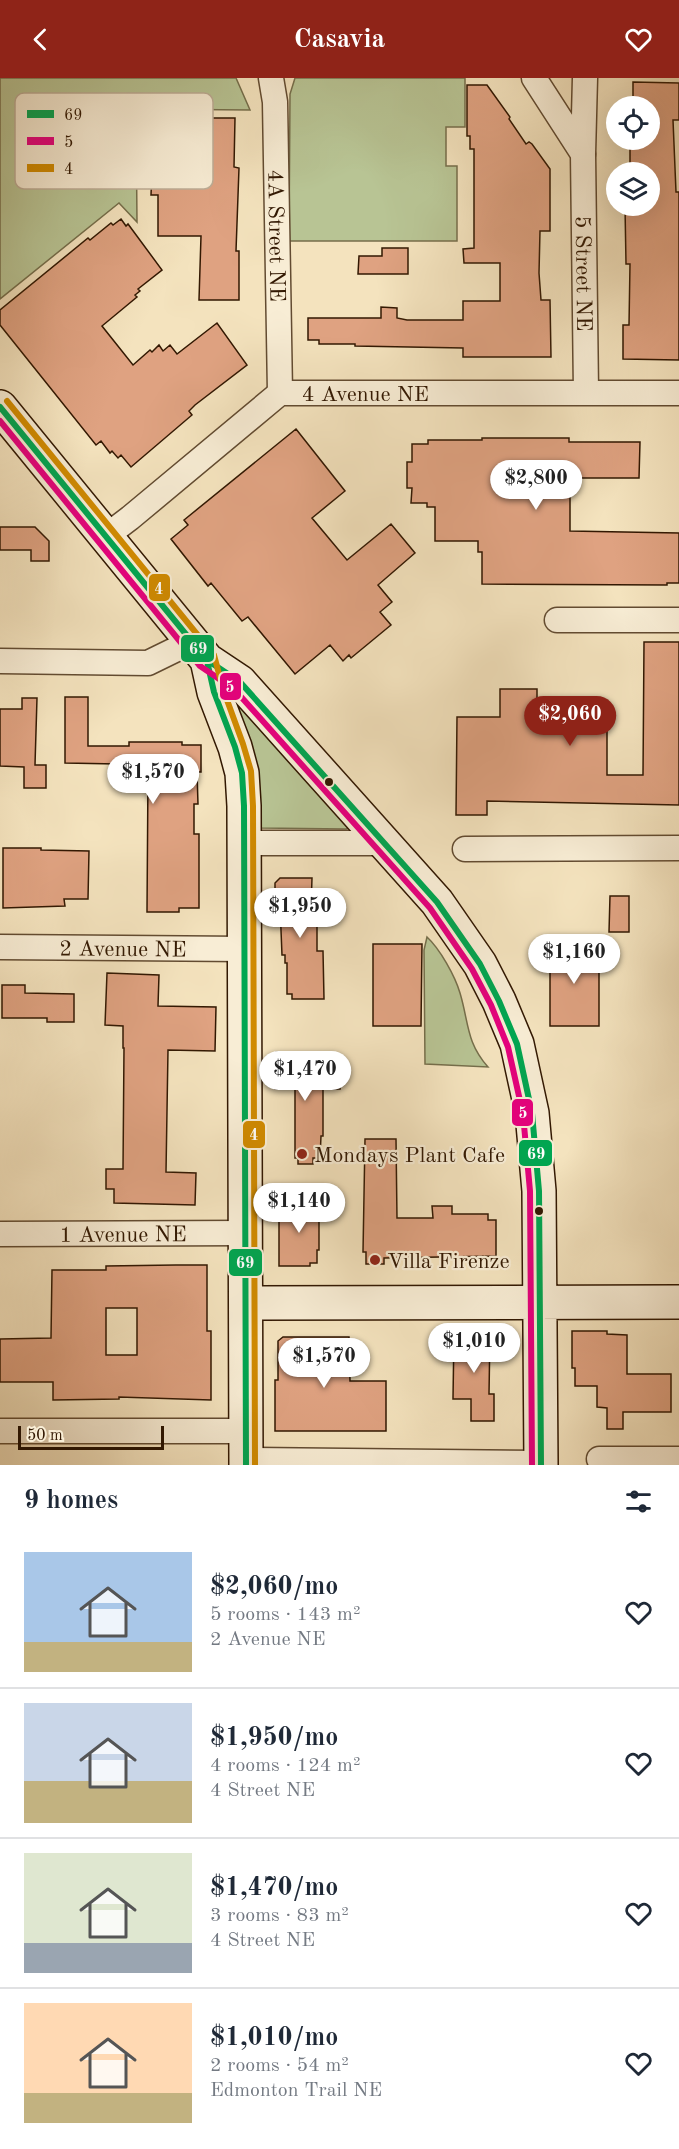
<!DOCTYPE html>
<html lang="en">
<head>
<meta charset="utf-8">
<style>
  :root { --surface:#fff; --page:#f2f2f3; --text:#1f2937; --muted:#747a83; --line:#e0e1e3; --accent:#8f2418 }
  body { margin:0; font-family:"Old Standard TT",serif; background:var(--page); color:var(--text); height:100vh; display:flex; flex-direction:column; font-size:22px; white-space:nowrap }
  * { box-sizing:border-box; margin:0 }
  p { font-size:20px; color:var(--muted) }
  .icon { flex:none; width:33px; height:33px; fill:none; stroke:currentColor; stroke-width:2; stroke-linecap:round; stroke-linejoin:round }
  .map { position:relative; height:1387px; overflow:hidden }
  .side { display:flex; flex-direction:column; background:var(--surface); flex:1 }
  .side>* { flex:none }
  .controls { position:absolute; left:606px; top:18px; display:grid; gap:12px }
  .controls a { display:grid; place-items:center; width:54px; height:54px; border-radius:50%; background:var(--surface); box-shadow:0 6px 24px #0002; font-size:30px }
  .scale { position:absolute; left:18px; bottom:15px; width:146px; box-sizing:border-box; padding-left:6px; border:3px solid #321802; border-top:0; font-size:16px; line-height:21px; white-space:nowrap; color:#321802; -webkit-text-stroke:4px #f8edd5; paint-order:stroke }
  .price { position:absolute; translate:-50% -51px; padding:0 14px; border-radius:21px; background:#fff; color:#222; font-size:20px; line-height:39px; filter:drop-shadow(0 2px 3px #0008) }
  .price::after { content:''; position:absolute; left:50%; top:36px; width:18px; height:14px; margin-left:-9px; background:inherit; clip-path:polygon(0 0,100% 0,50% 100%) }
  .price.current { background:var(--accent); color:#fff }
  ul { padding:0; list-style:none }
  li { display:flex; align-items:center; gap:18px; height:150px; padding:0 24px }
  li+li { border-top:2px solid var(--line) }
  li span { display:grid; place-items:center; flex:none; width:168px; height:120px; border-radius:0px; color:#555 }
  li>.icon { margin-inline-start:auto }
  span .icon { width:72px; height:72px; fill:#fffc; stroke-width:1 }
  li b { font-size:26px }
  h2 { display:flex; justify-content:space-between; align-items:center; height:72px; padding:0 24px; font-size:26px }
  header { display:flex; justify-content:space-between; align-items:center; height:78px; padding:0 24px; background:var(--accent); color:#fff; font-size:27px; font-weight:800 }
  .map>svg:first-child { display:block }
</style>
</head>
<body>
<header><svg class="icon" aria-label="back" viewBox="0 0 24 24"><path d="M15 5l-7 7 7 7"/></svg>Casavia<svg class="icon" aria-label="heart" viewBox="0 0 24 24"><path d="M12 20l-8-8c-3-5 5-10 8-4 3-6 11-1 8 4z"/></svg></header>
<div class="map">
<svg width="679" height="1387" viewBox="0 0 679 1387">
  <rect width="100%" height="100%" fill="#f4e3be"/>
  <filter id="stains"><feTurbulence type="fractalNoise" baseFrequency=".00333" numOctaves="4"/><feColorMatrix values="0 0 0 0 .2 0 0 0 0 .09 0 0 0 0 .02 0 0 0 .5 -.17"/></filter>
  <radialGradient id="worn" r=".72"><stop offset=".6" stop-color="#630" stop-opacity="0"/><stop offset="1" stop-color="#630" stop-opacity=".3"/></radialGradient>
  <!-- green -->
  <path fill="#b8c494" stroke="#756e4b" stroke-width="1.5" d="M0,0H236L250,32L136,31L137,144L119,125L0,221Z
    M295,0H465V49H446V88H457V163H289L290,16Z
    M234,621L349,750L346,751L260,750Z
    M427,859C440,871 455,898 460,915C469,945 466,964 488,989L425,986L424,872Z"/>
  <!-- building -->
  <path fill="#dfa281" stroke="#321802" stroke-width="1.5" fill-rule="evenodd" d="M633,4L679,5V42H673L676,114H679V282L623,281V247H629L630,186H626L625,128H650V94H632V92H630V62H650V28H633Z
    M467,7H487L510,39L509,41L526,66L529,64L532,66L550,91V153H540L539,195L541,222H550L551,279H463V270L355,268V266H319V262H308V240H381V229L397,230V240L407,242H463V223H500V185H464L463,171L474,170V71H470V58H467Z
    M175,40H235L234,89L239,90L236,173H239V222H199L201,158H158V117H151L152,93H175Z
    M121,141L126,148L128,146L162,192L138,211L140,213L135,217L137,219L102,248L133,287L150,272L152,274L159,267L163,273L170,267L177,276L217,245L247,287L195,327L189,333L192,337L131,389L121,377L118,380L112,373L110,375L101,363L96,367L0,247V232L88,160L90,162L111,145L113,147Z
    M382,170H408V196H358L359,178H382Z
    M296,351L345,413L312,440L347,482L391,446L415,475L378,507L392,524L380,534L391,547L351,580L349,577L343,583L330,567L295,596L248,539L242,543L211,505L208,508L171,461L188,447L184,442Z
    M482,360H569V364H640L639,400H570V453L679,455V505H667V507L482,506V474H478V463H435V429H427V425H411L412,410H407V384H412V366H428V362H482Z
    M0,449H35L49,463V483H31V472H0Z
    M644,564H679V727L487,723V737H456L457,639H500V611H537V623H607V697H643Z
    M65,619H88V668H129V664H182V667H201V694H197L198,726H194V756H199V830H179V834H147L148,696H117V686L65,685Z
    M22,620H37L35,687H46V710H24V689L0,688V631H22Z
    M3,770H41V772L89,773L88,821H64L65,828L3,830Z
    M280,800H312L311,831H317V873H323L324,921H292V916H287V885H285V877H282L280,827H275V805Z
    M610,818H629V854H609Z
    M373,866H422L421,948H373Z
    M550,866H599V948H550Z
    M107,895L159,897L158,928L216,929L215,973L168,972L166,1094L196,1095L195,1127L114,1125V1111H106V1091H123L124,970H123V948L105,947Z
    M2,907H25V915L74,916V944H47V940H2Z
    M276,974L302,975V995H340V1011H323V1058H321L320,1080H313V1086H298V1080H295V1011H275Z
    M365,1061H396L397,1140H433L432,1128H452V1136H488V1142H496V1178L384,1180V1186H366V1174H363Z
    M283,1123H316V1137H319V1172H317V1185H310V1188H279V1138H282Z
    M176,1187H207V1253H211V1322L119,1319V1321L53,1322V1304H0V1261L51,1260L52,1192H106V1188ZM106,1230H137V1277H106Z
    M572,1253H607V1256L627,1257V1296H671V1334H623V1351H607V1330L597,1329V1308H575V1290H572Z
    M454,1255H490L489,1316H494V1343H471V1321H453Z
    M283,1259H349L350,1303H386V1353H275V1302H278V1263Z"/>
  <g fill="none" stroke-linecap="round" stroke-linejoin="round">
    <!-- street casing -->
    <g stroke="#624b31" stroke-width="27">
      <g id="street">
        <path id="s1" d="M271,0L275,24L280,315"/>
        <path id="s2" d="M534,0L583,76L586,314"/>
        <path d="M583,76L585,0"/>
        <path id="s3" d="M105,459L130,440L280,315H679"/>
        <path d="M557,542H679"/>
        <path d="M0,583L148,585L193,563"/>
        <path d="M244,765H386"/>
        <path d="M465,771L679,770"/>
        <path id="s4" d="M0,869L245,871"/>
        <path id="s5" d="M0,1156L245,1155"/>
        <path d="M0,1353H246"/>
        <path d="M599,1381H679"/>
        <path d="M246,1382L541,1385"/>
      </g>
    </g>
    <!-- secondary casing -->
    <g stroke="#321802" stroke-width="36">
      <path id="secondary" d="M0,329L207,582L240,604L437,824L480,886L499,923L517,966L532,1035L539,1113L541,1387
        M207,582L214,614L235,669L242,695L244,728L246,1387
        M246,1225L679,1224"/>
    </g>
    <!-- street -->
    <use href="#street" stroke="#f8edd5" stroke-width="24"/>
    <!-- secondary -->
    <use href="#secondary" stroke="#f8edd5" stroke-width="33"/>
    <!-- bus-1 casing -->
    <g stroke="#f8edd5" stroke-width="10">
      <path id="bus-1" d="M0,329L207,582L240,604L437,824L480,886L499,923L517,966L532,1035L539,1113L541,1387
        M207,583L214,614L235,669L242,695L244,728L246,1387"/>
    </g>
    <!-- bus-2 casing -->
    <g stroke="#f8edd5" stroke-width="10">
      <path id="bus-2" d="M0,343L200,588L234,611L430,830L472,891L491,927L508,969L523,1036L530,1113L532,1387"/>
    </g>
    <!-- bus-3 casing -->
    <g stroke="#f8edd5" stroke-width="10">
      <path id="bus-3" d="M7,323L214,577L223,611L243,666L251,693L253,728L255,1387"/>
    </g>
    <!-- bus-1 -->
    <use href="#bus-1" stroke="#00a651" stroke-width="6"/>
    <!-- bus-2 -->
    <use href="#bus-2" stroke="#e5007d" stroke-width="6"/>
    <!-- bus-3 -->
    <use href="#bus-3" stroke="#d08a00" stroke-width="6"/>
  </g>
  <!-- markers -->
  <g fill="#321802" stroke="#f8edd5" stroke-width="2">
    <circle cx="329" cy="704" r="5"/>
    <circle cx="539" cy="1133" r="5"/>
  </g>
  <g fill="#8f2418" stroke="#f8edd5" stroke-width="2">
    <circle cx="302" cy="1076" r="6"/>
    <circle cx="375" cy="1182" r="6"/>
  </g>
  <g text-anchor="middle" stroke-width="4.5" stroke-linejoin="round" paint-order="stroke">
    <!-- street labels -->
    <g font-size="22" fill="#321802" stroke="#f8edd5">
      <text dy="8" stroke="none"><textPath href="#s1" startOffset="158">4A Street NE</textPath></text>
      <text dy="8" stroke="none"><textPath href="#s2" startOffset="210">5 Street NE</textPath></text>
      <text dy="8" stroke="none"><textPath href="#s3" startOffset="312">4 Avenue NE</textPath></text>
      <text dy="8" stroke="none"><textPath href="#s4" startOffset="123">2 Avenue NE</textPath></text>
      <text dy="8" stroke="none"><textPath href="#s5" startOffset="123">1 Avenue NE</textPath></text>
    </g>
    <!-- poi labels -->
    <g font-size="22" fill="#321802" stroke="#f8edd5" text-anchor="start">
      <text x="314" y="1084">Mondays Plant Cafe</text>
      <text x="387" y="1190">Villa Firenze</text>
    </g>
  </g>
  <!-- legend -->
  <rect x="15" y="15" width="198" height="96" rx="9" fill="#f8edd5" stroke="#bdad96" stroke-width="1.5"/>
  <rect x="27" y="32" width="27" height="8" fill="#00a651"/>
  <rect x="27" y="59" width="27" height="8" fill="#e5007d"/>
  <rect x="27" y="86" width="27" height="8" fill="#d08a00"/>
  <g font-size="16" fill="#321802">
    <text x="64" y="42">69</text>
    <text x="64" y="69">5</text>
    <text x="64" y="96">4</text>
  </g>
  <g stroke="#f8edd5" stroke-width="2">
    <rect x="148" y="495" width="23" height="29" rx="6" fill="#d08a00"/>
    <rect x="180" y="556" width="35" height="29" rx="6" fill="#00a651"/>
    <rect x="219" y="594" width="23" height="29" rx="6" fill="#e5007d"/>
    <rect x="511" y="1020" width="23" height="29" rx="6" fill="#e5007d"/>
    <rect x="242" y="1042" width="24" height="29" rx="6" fill="#d08a00"/>
    <rect x="518" y="1061" width="35" height="28" rx="6" fill="#00a651"/>
    <rect x="228" y="1170" width="35" height="29" rx="6" fill="#00a651"/>
  </g>
  <g font-size="16" text-anchor="middle" font-weight="bold" fill="#fff">
    <text x="159" y="516">4</text>
    <text x="198" y="576">69</text>
    <text x="230" y="614">5</text>
    <text x="523" y="1040">5</text>
    <text x="254" y="1062">4</text>
    <text x="536" y="1081">69</text>
    <text x="245" y="1190">69</text>
  </g>
  <rect width="100%" height="100%" filter="url(#stains)"/>
  <rect width="100%" height="100%" fill="url(#worn)"/>
</svg>
<div class="controls">
<a><svg class="icon" aria-label="locate" viewBox="0 0 24 24"><circle cx="12" cy="12" r="6"/><path d="M12 2v4M12 18v4M2 12h4M18 12h4"/></svg></a>
<a><svg class="icon" aria-label="layers" viewBox="0 0 24 24"><path d="M12 4l9 5-9 5-9-5zM3 14l9 5 9-5"/></svg></a>
</div>
<div class="scale">50 m</div>
<b class="price" style="left:536px;top:433px">$2,800</b>
<b class="price current" style="left:570px;top:669px">$2,060</b>
<b class="price" style="left:153px;top:727px">$1,570</b>
<b class="price" style="left:300px;top:861px">$1,950</b>
<b class="price" style="left:574px;top:907px">$1,160</b>
<b class="price" style="left:305px;top:1024px">$1,470</b>
<b class="price" style="left:299px;top:1156px">$1,140</b>
<b class="price" style="left:474px;top:1296px">$1,010</b>
<b class="price" style="left:324px;top:1311px">$1,570</b>
</div>
<section class="side">
<h2>9 homes<svg class="icon" aria-label="filters" viewBox="0 0 24 24"><path d="M4 7h16M4 17h16"/><circle cx="9" cy="7" r="2"/><circle cx="15" cy="17" r="2"/></svg></h2>
<ul>
<li><span style="background:linear-gradient(#a9c7e8 75%,#c2b280 0)"><svg class="icon" aria-label="home" viewBox="0 0 24 24"><path d="M3 11l9-7 9 7M6 9v11h12V9"/></svg></span><div><b>$2,060/mo</b><p>5 rooms · 143 m²</p><p>2 Avenue NE</p></div><svg class="icon" aria-label="heart" viewBox="0 0 24 24"><path d="M12 20l-8-8c-3-5 5-10 8-4 3-6 11-1 8 4z"/></svg></li>
<li><span style="background:linear-gradient(#c9d6e8 65%,#c2b280 0)"><svg class="icon" aria-label="home" viewBox="0 0 24 24"><path d="M3 11l9-7 9 7M6 9v11h12V9"/></svg></span><div><b>$1,950/mo</b><p>4 rooms · 124 m²</p><p>4 Street NE</p></div><svg class="icon" aria-label="heart" viewBox="0 0 24 24"><path d="M12 20l-8-8c-3-5 5-10 8-4 3-6 11-1 8 4z"/></svg></li>
<li><span style="background:linear-gradient(#dfe7d0 75%,#9aa5b1 0)"><svg class="icon" aria-label="home" viewBox="0 0 24 24"><path d="M3 11l9-7 9 7M6 9v11h12V9"/></svg></span><div><b>$1,470/mo</b><p>3 rooms · 83 m²</p><p>4 Street NE</p></div><svg class="icon" aria-label="heart" viewBox="0 0 24 24"><path d="M12 20l-8-8c-3-5 5-10 8-4 3-6 11-1 8 4z"/></svg></li>
<li><span style="background:linear-gradient(#ffd9b3 75%,#c2b280 0)"><svg class="icon" aria-label="home" viewBox="0 0 24 24"><path d="M3 11l9-7 9 7M6 9v11h12V9"/></svg></span><div><b>$1,010/mo</b><p>2 rooms · 54 m²</p><p>Edmonton Trail NE</p></div><svg class="icon" aria-label="heart" viewBox="0 0 24 24"><path d="M12 20l-8-8c-3-5 5-10 8-4 3-6 11-1 8 4z"/></svg></li>
</ul>
</section>
</body>
</html>
